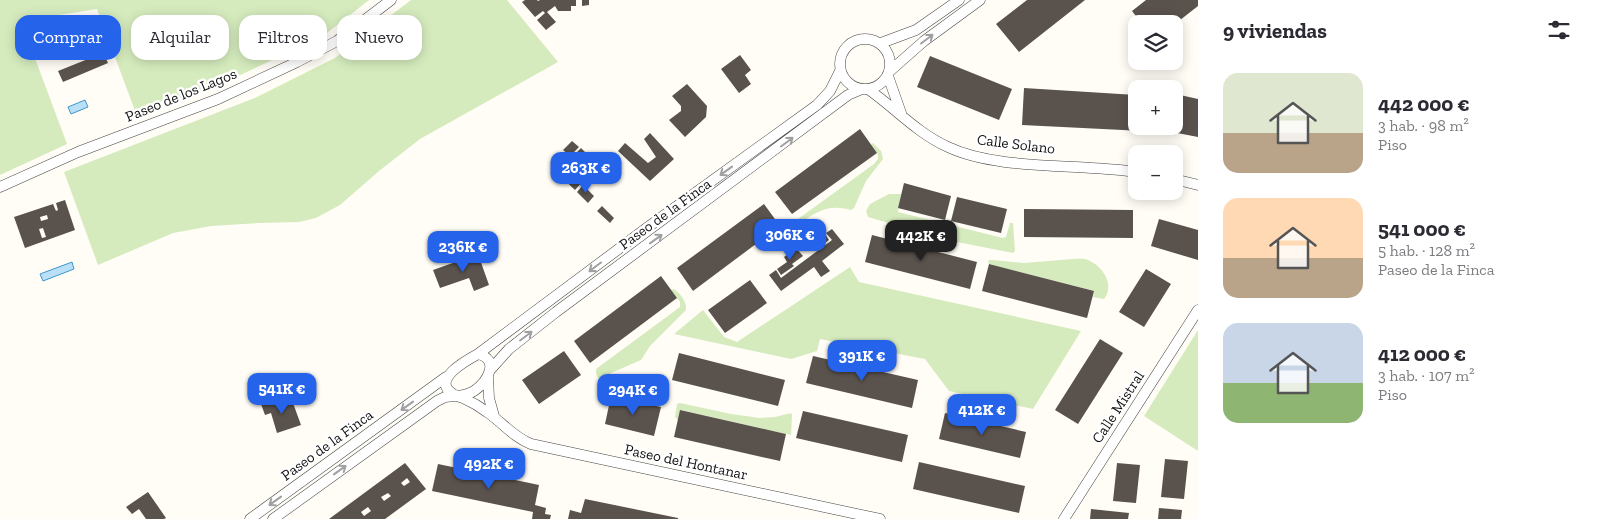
<!DOCTYPE html>
<html lang="es">
<head>
<meta charset="utf-8">
<style>
  :root { --surface:#fff; --page:#f7f7f7; --text:#2b2b33; --muted:#7c7c81; --accent:#2563eb }
  body { margin:0; font-family:"Zilla Slab",serif; background:var(--page); color:var(--text); height:100vh; display:flex; flex-direction:column; font-size:19px; white-space:nowrap }
  * { box-sizing:border-box; margin:0 }
  p { font-size:16px; color:var(--muted) }
  .icon { flex:none; width:28px; height:28px; fill:none; stroke:currentColor; stroke-width:2; stroke-linecap:round; stroke-linejoin:round }
  .map { position:relative; flex:1; overflow:hidden }
  .sheet { display:flex; flex-direction:column; background:var(--surface); width:400px }
  .sheet>* { flex:none }
  .guide { position:absolute; left:15px; top:15px; width:475px; height:45px; display:flex; gap:10px }
  .fabs { position:absolute; left:1128px; top:15px; display:grid; gap:10px }
  .fabs a { display:grid; place-items:center; width:55px; height:55px; border-radius:10px; background:var(--surface); box-shadow:0 2px 12px #0003; font-size:25px }
  .price { position:absolute; translate:-50% -42px; padding:0 11px; border-radius:10px; background:var(--accent); color:#fff; font-size:16px; line-height:32px; filter:drop-shadow(0 1px 2px #0008) }
  .price::after { content:''; position:absolute; left:50%; top:30px; width:15px; height:11px; margin-left:-8px; background:inherit; clip-path:polygon(0 0,100% 0,50% 100%) }
  .price.current { background:#222; color:#fff }
  ul { padding:0; list-style:none }
  li { display:flex; align-items:center; gap:15px; height:125px; padding:0 25px }
  li span { display:grid; place-items:center; flex:none; width:140px; height:100px; border-radius:15px; color:#555 }
  li>.icon { margin-inline-start:auto }
  span .icon { width:60px; height:60px; fill:#fffc; stroke-width:1 }
  li b { font-size:21px }
  h2 { display:flex; justify-content:space-between; align-items:center; height:60px; padding:0 25px; font-size:21px }
  .chip { padding:0 18px; border-radius:15px; background:var(--surface); box-shadow:0 2px 12px #0003; font-size:18px; line-height:45px }
  .chip.current { background:var(--accent); color:#fff }
  main { display:flex; flex:1; min-height:0 }
  .map>svg:first-child { display:block }
</style>
</head>
<body>
<main>
<div class="map">
<svg width="1198" height="519" viewBox="0 0 1198 519">
  <rect width="100%" height="100%" fill="#fffdf5"/>
  <!-- green -->
  <path fill="#d5ebbd" d="M0,0H369L327,33L311,42L208,90L137,116L97,9L21,21L67,144L0,175Z
    M411,0H507L558,62L420,139L379,171L340,205L316,218L299,222L258,223L211,226L173,233L98,265L64,172L257,97L335,58Z
    M873,143L881,151L883,159L866,181L854,208L851,210C826,203 815,213 796,226H793L791,224L874,164L878,159V155L871,144Z
    M889,194H901L898,212L1003,238L1006,237L1010,223H1013L1015,251L1013,253L1008,252L947,240L868,217L866,211L870,204Z
    M1073,259C1079,259 1085,258 1090,261C1103,267 1115,285 1104,299L1093,297L1094,291L989,264L988,263L989,260H993L1024,263Z
    M850,267L859,282L1081,331L1033,409L949,391L925,359L820,339L817,351L791,359L674,334L703,310L724,337L737,342Z
    M673,289C680,292 687,302 686,310L650,346L641,360L611,373L603,380L599,379L596,374V369L680,307V302L671,290Z
    M1198,330V451L1144,416Z
    M680,403L731,414L760,418L775,417L791,413L792,415L791,435L681,410L678,420L675,417L677,404Z"/>
  <!-- water -->
  <path fill="#b9e0f7" stroke="#3f96cf" d="M85,100L88,107L71,114L68,107Z
    M72,262L74,269L43,281L40,274Z"/>
  <!-- building -->
  <path fill="#5a524d" fill-rule="evenodd" d="M525,0H537L538,1L540,0H576V6H571V11H558L555,6L547,12L556,22L546,30L537,20L545,13L543,11L535,17L522,2Z
    M582,0H589V5L582,6Z
    M1027,0H1085L1019,52L996,24Z
    M1146,0H1198V6L1175,24H1142L1132,11Z
    M75,26L78,32L92,26L98,39L90,43L93,48L100,45L108,63L63,82L58,71L88,59L86,52L83,53L77,38L49,49L45,38Z
    M740,55L751,70L745,75L751,84L739,93L721,69Z
    M930,56L1012,89L999,120L917,87Z
    M687,84L707,106L706,117L685,137L669,120L681,111V106L672,96Z
    M1024,88L1136,95V126H1163V132L1022,125Z
    M1180,95L1198,99V137L1172,132Z
    M860,129L877,153L792,214L775,192Z
    M650,133L674,159L650,181L618,151L625,143L648,163L656,157L644,139Z
    M572,141L579,147L570,156L563,150Z
    M581,148L592,159L576,176L582,182L575,190L557,173Z
    M595,163L603,170L599,176L590,168Z
    M904,183L951,196L945,220L898,208Z
    M583,185L594,196L588,203L577,192Z
    M957,197L1007,209L1001,233L951,221Z
    M65,200L75,230L25,248L14,217L53,204L56,211L58,210L56,203ZM47,215L48,219L41,221L40,217ZM43,228L46,237L42,238L39,229Z
    M764,204L780,226L693,291L677,268Z
    M602,206L614,218L610,223L597,211Z
    M1024,209L1133,210V238L1024,237Z
    M1159,219L1198,230V260L1151,246Z
    M832,229L844,244L822,261L830,271L821,277L814,267L781,291L769,275L776,270L781,278L832,240L826,233Z
    M825,234L829,240L818,248L814,243Z
    M872,235L977,262L970,289L865,262Z
    M810,238L813,243L805,249L801,244Z
    M796,248L803,256L792,264L794,266L781,275L777,269L787,262L784,257Z
    M478,254L489,285L474,291L469,278L440,288L433,270Z
    M989,264L1094,291L1087,318L982,291Z
    M1146,269L1171,284L1144,327L1119,312Z
    M661,276L677,298L590,363L574,341Z
    M750,280L767,303L725,333L708,310Z
    M1100,339L1123,353L1078,424L1055,410Z
    M564,351L581,375L539,404L522,380Z
    M679,353L785,380L778,406L672,380Z
    M813,356L918,380L912,408L806,383Z
    M611,396L661,407L654,436L605,424Z
    M279,398L282,407L293,403L301,425L277,433L271,413L265,415L261,404Z
    M680,410L786,434L780,461L674,437Z
    M803,411L908,435L902,462L796,438Z
    M945,413L1026,432L1020,458L939,439Z
    M1165,459L1188,461L1184,499L1161,497Z
    M919,462L1025,486L1019,513L913,489Z
    M405,463L426,489L385,519H329ZM407,478L410,482L404,486L401,483ZM388,493L391,496L384,501L381,497ZM368,507L371,511L364,516L361,512Z
    M1117,463L1140,465L1136,503L1113,501Z
    M438,464L539,485L535,505L546,508L545,514L551,515L550,519H532L533,512L432,491Z
    M148,492L166,518L164,519H146L139,509L132,514L126,507Z
    M585,499L678,518V519H568L570,510L581,513Z
    M1159,508L1182,510L1181,519H1158Z
    M1091,509L1129,513L1128,519H1090Z"/>
  <g fill="none" stroke-linecap="round" stroke-linejoin="round">
    <!-- street casing -->
    <g stroke="#444" stroke-width="11">
      <path id="street" d="M840 64a25 25 0 1 1 50 0a25 25 0 1 1-50 0Z
        M881,43L916,30L959,0
        M840,71L830,91L817,105L648,227L478,354C467,360 430,380 453,394C456,396 460,397 463,398C472,402 479,406 487,412C502,422 513,437 531,444L880,519
        M890,71L924,41L980,0
        M888,76L901,113
        M868,89C895,108 917,133 948,147C999,171 1079,163 1136,172
        M1174,179L1198,185
        M0,187L78,152L218,99L297,62L337,41L391,0
        M491,369L509,349L556,312L848,95L862,89
        M488,377L489,398L494,416
        M458,396C464,395 469,394 474,391C487,382 501,360 478,354
        M250,519L446,377
        M273,519L437,401L445,397L455,396
        M1064,519L1198,310"/>
    </g>
    <!-- street -->
    <use href="#street" stroke="#fff" stroke-width="10"/>
  </g>
  <!-- one-way arrows -->
  <defs><path id="oneway-shaft" d="M-6 0H5M1.5-3L5.5 0L1.5 3" fill="none" stroke-width="1.6" stroke-linecap="round" stroke-linejoin="round" transform="scale(1.25)"/></defs>
  <g stroke="#a0a0a0">
    <use href="#oneway-shaft" transform="translate(927 39) rotate(-37)"/>
    <use href="#oneway-shaft" transform="translate(787 142) rotate(-37)"/>
    <use href="#oneway-shaft" transform="translate(726 171) rotate(144)"/>
    <use href="#oneway-shaft" transform="translate(656 239) rotate(-36)"/>
    <use href="#oneway-shaft" transform="translate(595 267) rotate(143)"/>
    <use href="#oneway-shaft" transform="translate(526 336) rotate(-37)"/>
    <use href="#oneway-shaft" transform="translate(407 406) rotate(144)"/>
    <use href="#oneway-shaft" transform="translate(340 470) rotate(-36)"/>
    <use href="#oneway-shaft" transform="translate(275 501) rotate(144)"/>
  </g>
  <g text-anchor="middle" stroke-width="5" stroke-linejoin="round" paint-order="stroke">
    <!-- street labels -->
    <g font-size="15" fill="#111" stroke="#fff">
      <text transform="translate(181 95) rotate(-22)" y="5">Paseo de los Lagos</text>
      <text transform="translate(1016 144) rotate(7)" y="5">Calle Solano</text>
      <text transform="translate(665 214) rotate(-36)" y="5">Paseo de la Finca</text>
      <text transform="translate(1118 407) rotate(-57)" y="5">Calle Mistral</text>
      <text transform="translate(327 445) rotate(-36)" y="5">Paseo de la Finca</text>
      <text transform="translate(686 462) rotate(12)" y="5">Paseo del Hontanar</text>
    </g>
  </g>
</svg>
<div class="fabs">
<a><svg class="icon" aria-label="layers" viewBox="0 0 24 24"><path d="M12 4l9 5-9 5-9-5zM3 14l9 5 9-5"/></svg></a>
<a>+</a>
<a>−</a>
</div>
<b class="price" style="left:586px;top:194px">263K €</b>
<b class="price" style="left:790px;top:261px">306K €</b>
<b class="price current" style="left:921px;top:262px">442K €</b>
<b class="price" style="left:463px;top:273px">236K €</b>
<b class="price" style="left:862px;top:382px">391K €</b>
<b class="price" style="left:282px;top:415px">541K €</b>
<b class="price" style="left:633px;top:416px">294K €</b>
<b class="price" style="left:982px;top:436px">412K €</b>
<b class="price" style="left:489px;top:490px">492K €</b>
<div class="guide">
<a class="chip current">Comprar</a>
<a class="chip">Alquilar</a>
<a class="chip">Filtros</a>
<a class="chip">Nuevo</a>
</div>
</div>
<section class="sheet">
<h2>9 viviendas<svg class="icon" aria-label="filters" viewBox="0 0 24 24"><path d="M4 7h16M4 17h16"/><circle cx="9" cy="7" r="2"/><circle cx="15" cy="17" r="2"/></svg></h2>
<ul>
<li><span style="background:linear-gradient(#dfe7d0 60%,#b9a48a 0)"><svg class="icon" aria-label="home" viewBox="0 0 24 24"><path d="M3 11l9-7 9 7M6 9v11h12V9"/></svg></span><div><b>442 000 €</b><p>3 hab. · 98 m²</p><p>Piso</p></div></li>
<li><span style="background:linear-gradient(#ffd9b3 60%,#b9a48a 0)"><svg class="icon" aria-label="home" viewBox="0 0 24 24"><path d="M3 11l9-7 9 7M6 9v11h12V9"/></svg></span><div><b>541 000 €</b><p>5 hab. · 128 m²</p><p>Paseo de la Finca</p></div></li>
<li><span style="background:linear-gradient(#c9d6e8 60%,#8fb573 0)"><svg class="icon" aria-label="home" viewBox="0 0 24 24"><path d="M3 11l9-7 9 7M6 9v11h12V9"/></svg></span><div><b>412 000 €</b><p>3 hab. · 107 m²</p><p>Piso</p></div></li>
</ul>
</section>
</main>
</body>
</html>
